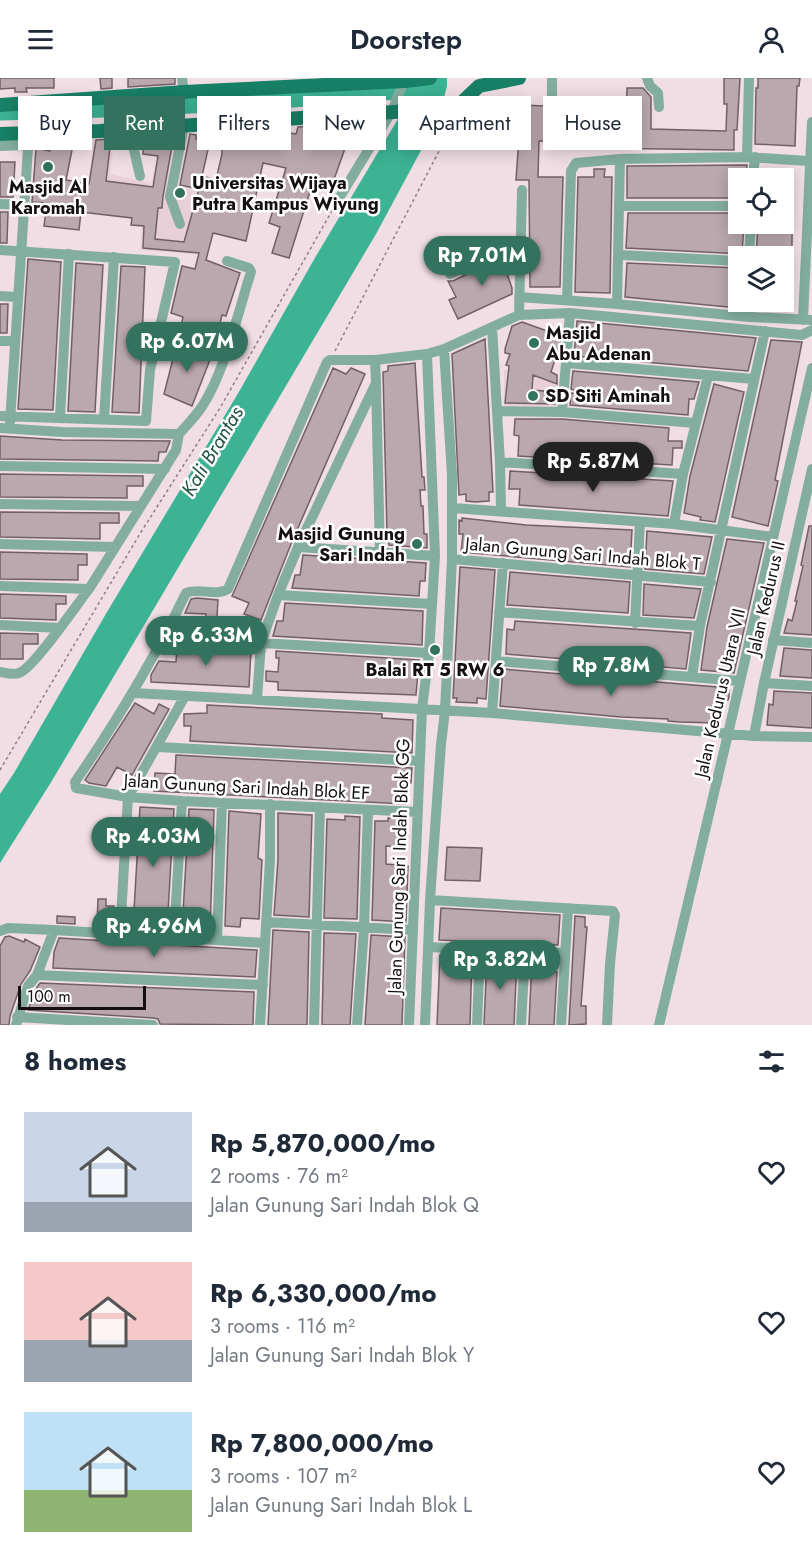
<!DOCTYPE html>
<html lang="en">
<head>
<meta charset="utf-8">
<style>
  :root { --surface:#fff; --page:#f6f6f7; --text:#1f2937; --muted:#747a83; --accent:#33725f }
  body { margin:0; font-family:Jost,sans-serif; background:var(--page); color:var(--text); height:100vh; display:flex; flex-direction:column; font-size:22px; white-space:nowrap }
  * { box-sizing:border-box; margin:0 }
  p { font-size:20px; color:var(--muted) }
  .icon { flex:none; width:33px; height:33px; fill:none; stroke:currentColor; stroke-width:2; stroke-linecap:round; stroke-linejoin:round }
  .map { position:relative; height:947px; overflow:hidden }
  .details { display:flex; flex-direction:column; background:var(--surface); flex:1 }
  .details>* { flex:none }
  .banner { position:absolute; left:18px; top:18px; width:777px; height:54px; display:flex; gap:12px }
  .fabs { position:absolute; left:728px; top:90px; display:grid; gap:12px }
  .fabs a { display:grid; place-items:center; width:66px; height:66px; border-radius:0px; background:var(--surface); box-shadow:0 3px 15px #0003; font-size:30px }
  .scale { position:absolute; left:18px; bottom:15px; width:128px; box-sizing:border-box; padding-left:6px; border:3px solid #150f12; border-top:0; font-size:16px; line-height:21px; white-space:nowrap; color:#150f12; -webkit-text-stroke:4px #fff; paint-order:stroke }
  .price { position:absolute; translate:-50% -51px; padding:0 14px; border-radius:21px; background:var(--accent); color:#fff; font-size:20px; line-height:39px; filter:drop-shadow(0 2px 3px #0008) }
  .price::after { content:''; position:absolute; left:50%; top:36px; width:18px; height:14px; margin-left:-9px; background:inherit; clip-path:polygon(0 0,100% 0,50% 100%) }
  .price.active { background:#222; color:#fff }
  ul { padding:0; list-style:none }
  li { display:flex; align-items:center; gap:18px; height:150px; padding:0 24px }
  li span { display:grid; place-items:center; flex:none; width:168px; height:120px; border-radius:0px; color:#555 }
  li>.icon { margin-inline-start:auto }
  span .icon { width:72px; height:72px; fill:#fffc; stroke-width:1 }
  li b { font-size:26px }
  h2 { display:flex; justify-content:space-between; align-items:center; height:72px; padding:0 24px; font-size:26px }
  .tag { padding:0 21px; border-radius:0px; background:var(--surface); box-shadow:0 3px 15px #0003; font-size:21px; line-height:54px }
  .tag.active { background:var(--accent); color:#fff }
  header { display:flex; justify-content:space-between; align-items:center; height:78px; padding:0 24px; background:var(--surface); font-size:27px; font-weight:600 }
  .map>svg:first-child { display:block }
</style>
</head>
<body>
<header><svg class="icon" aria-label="menu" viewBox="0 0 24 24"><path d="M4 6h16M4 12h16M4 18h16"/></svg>Doorstep<svg class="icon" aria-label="person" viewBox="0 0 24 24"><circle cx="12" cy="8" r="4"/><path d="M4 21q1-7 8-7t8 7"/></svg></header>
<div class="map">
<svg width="812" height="947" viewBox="0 0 812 947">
  <rect width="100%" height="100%" fill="#f1dee5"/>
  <!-- built -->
  <path fill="#e9cfd8" d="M162,48L198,57L191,95L215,100L194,176L140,172L143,133L147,130Z
    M94,56L115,58L110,96L150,105L147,125L87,117Z
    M504,291L534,298L562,308L560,332L504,328Z"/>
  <!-- water -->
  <path fill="#3cb393" d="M418,0H447V8L439,39L376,156L50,706L0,785V716L14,695L107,534L240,312L316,178L410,21Z"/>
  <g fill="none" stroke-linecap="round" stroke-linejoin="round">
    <!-- river -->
    <path stroke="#3cb393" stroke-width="15" d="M0,35L139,31L293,22L410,13L431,9"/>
  </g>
  <!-- building -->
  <path fill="#baa8ae" stroke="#706066" stroke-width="1.5" d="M0,0H54V10H26L27,14H15V10L0,11Z
    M100,0H112V10L101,11Z
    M128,0H175V6L128,9Z
    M724,0H740L737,52H734V72L592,70V53H626L627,10H643L651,19V51L726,53L727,26H724Z
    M758,0H800L799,8H797L795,68L755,66L756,10H758Z
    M545,26H567V63H539L538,99H563L560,209H530L529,102H516L519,59L505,58V48L519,49L520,27L545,28Z
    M312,48L349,59L331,110L313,104L289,180L272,175L280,149L269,145L286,90L263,85L246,163L213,155L206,182L240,195L226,238L222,237L216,262L180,253L183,239L171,235L182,188L195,191L199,175L143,170L144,148L131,147L132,140L81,134L79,152L44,148L47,125L32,124L36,70L50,73L52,63L73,67L66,102L89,106L96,62L111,61L106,103L153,109L158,78L143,76V59L174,57L163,118L162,130H158L155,161L184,164L199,111L180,107L190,56L196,57V61L210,63L202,98L216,102L222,76V69L210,67L212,55L238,54L253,57L256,63L269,64L268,66L281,69L282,64L287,61L290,55L296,56L298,49Z
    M0,84H15L13,119H0Z
    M747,87L746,100H738V120H627V88Z
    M594,91H605L604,99H612L610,215L575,214L578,99H594Z
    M783,95H793L791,230H757V224H783V178H756L758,146H783Z
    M0,134H8L7,165H0Z
    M628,135H738V146H744L742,176L626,170Z
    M506,177L513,190V193L507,196L512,210V216L458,241L449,222L456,219L448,203H453Z
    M28,181L61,184L53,332L18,331Z
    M76,185L103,187L95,334L68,333Z
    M627,185L738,190V230L625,219Z
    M121,188L145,189L139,335L112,334Z
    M0,226H8L7,255H0Z
    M577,243L756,260L748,293L574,278Z
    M522,244L561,258L560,266L551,294L557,297V306L533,297L532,312L556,314L555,326L505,325L509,288L506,287L510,276L505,275V271L512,248Z
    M178,261L186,264L184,271L196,274L198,268L213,274L192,328L164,316Z
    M485,261L493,414H489V423L475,424L466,423V416L459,417L452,276Z
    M771,262L802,264L775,402L778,403L768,448L732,439Z
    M415,285L422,399H424L425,412H420L421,428H423L424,456H427V470L389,467L387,455L383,294L388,293V288Z
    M333,290L346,296L351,290L365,296L291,466L261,542L244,536L249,525L232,518Z
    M573,293L699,304L694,321H689L688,337L570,327L571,315L585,316L571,311Z
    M714,306L744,314L715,444L700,442L701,439L684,435L690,398Z
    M515,341H562L669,350L668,363H682V370H673L672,387L518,378L519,358L514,357Z
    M0,358L62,362L170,363L166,374H159L158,383L0,381Z
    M510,393L673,403L668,438L519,427L520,411H509Z
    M0,396L143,398V408H127V420L0,419Z
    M0,434L119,435V445H100V461L0,459Z
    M462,440L526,447L632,452L630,489L461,474L463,456H459V442L462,443Z
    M809,448H812V557L784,555L788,541L792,543L797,523H795L803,488L801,487Z
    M647,453L712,459L704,496L645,491Z
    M727,461L764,465L734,595L701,592L707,549Z
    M0,474L87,476V487H78V502L0,501Z
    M303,477L426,485L425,503H420L419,518L292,510L295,497H300Z
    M460,489L495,492L486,621L477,620V625L456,624L457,620H453Z
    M510,494L630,504L628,535L507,527Z
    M644,506L701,511L694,540L643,537Z
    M0,516L66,518V526H56V542L0,540Z
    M197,520L218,522L216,555L205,554L206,536L185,535L191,521Z
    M285,525L423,533L422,567L273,558L277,543H283Z
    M223,539L244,540V556L217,555Z
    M515,543L691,555L686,591L506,576L507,551L514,552Z
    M0,555L38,556V566H23V581H0Z
    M177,567L251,572L249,609L151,604V597L159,583L176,584Z
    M784,570L812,572V600L780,598Z
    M276,573L419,582L416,617L278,612V604L266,603V593L278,594L279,580H276Z
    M503,591L729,610V619L728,622H718L717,645L679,644L668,643V641L621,639L500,628Z
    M774,613L812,615V650L767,647L769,626L773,627Z
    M135,625L154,636L159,626L169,631L132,697L117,689L106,708L89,705L85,702Z
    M207,627L382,636V640L413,642L412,675L190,663L191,648H184V636L207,635Z
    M176,677L412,690L411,705H406L405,726L154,713L155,695L175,696Z
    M140,729L174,731L167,851L133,849Z
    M189,731L214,732L210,854L182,852Z
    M229,733L261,736L258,780L262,782L259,841L241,840L240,849L225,848Z
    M278,735L312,737L309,839L274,837L278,782Z
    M345,738L360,739L357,841L324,840L327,741L345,742Z
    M388,740L401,741V748H405V769L386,768V786L408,788L406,844L372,842L375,743H388Z
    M447,769L482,770L480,803L445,802Z
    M98,821H106V828H114L113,848L97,847Z
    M441,830L560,837L558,867L439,862Z
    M57,838L75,839V846L57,845Z
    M575,838L585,839V849H587L581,928H586V946L569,947Z
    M273,852L309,854L307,947H268Z
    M324,855L356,856L350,947H322Z
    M371,857L405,859L402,947H365Z
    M9,858L24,864L25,861L40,869L30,893L21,906L10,938L9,947H0V868L5,859Z
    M59,860L257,872L255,899L53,890L54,874Z
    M440,877L472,878L470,947H437Z
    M487,879L517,880L514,947H484Z
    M532,881L554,882V894H557L554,947H529Z
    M40,905L254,914L253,947L160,946L158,941L153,940L28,932L33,917H36L37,909Z"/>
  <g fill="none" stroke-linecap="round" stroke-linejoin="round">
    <!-- path -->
    <path stroke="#8c7f84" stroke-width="1.5" stroke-dasharray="3 3" stroke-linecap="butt" d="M335,273L451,50L453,42
      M0,692L141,454L220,330L333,131"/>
    <!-- minor -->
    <path stroke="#83ae9f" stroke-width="10" d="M182,0L184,14
      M647,0L650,8L658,15L659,29
      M552,19V0
      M260,56L279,57L282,55L286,40
      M0,68L27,67
      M747,79L749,0
      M140,98L134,72L142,17
      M753,100L755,79
      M338,122L392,33L405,0
      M0,126L24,127
      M620,128H738
      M180,146L170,119L184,47
      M0,172L175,184L150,292L146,343L0,338
      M620,177L738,183
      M749,178L751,146
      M450,196L520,162
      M0,218L17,219
      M519,219L617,226L749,239L812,242
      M567,222L571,93L576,85L620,81L747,79L809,83
      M749,224V239
      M617,226L620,81
      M519,237L522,112
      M803,242L812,44
      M492,249L500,384L501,433
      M0,263H14
      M566,285L754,301
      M376,307L380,475
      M497,333L562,334L695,345
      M562,334L570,235
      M60,339L69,176
      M104,341L114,179
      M10,344L29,55
      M0,350L62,354L179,356C187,347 196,338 203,327C225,293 238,234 251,194L249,190L227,183
      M500,384L683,396
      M0,388L165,391
      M0,426L140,428
      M453,430L674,446L773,459
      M674,446L683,396L708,298
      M0,466L114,469
      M298,469L435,478
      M452,481L711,504
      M0,508L89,511L176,372L179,356
      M278,517L432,526
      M499,534L700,548
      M635,545L640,444
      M0,547L59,550
      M165,559L429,575
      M773,562L812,565
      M497,583L740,603
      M0,594C6,595 13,597 19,595C33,591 77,526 89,511
      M692,598L700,548L765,253
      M764,605L812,608
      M134,615L492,635L754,658L812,659
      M257,621L261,565L278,517L298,469L376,305L375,282
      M492,635L503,485
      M754,658L764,605L812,391
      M158,669L420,683
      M418,734L182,723L128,719L76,710L75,704C117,643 154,581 186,515C200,509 215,519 228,511L327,284L330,282H375L427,276L444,271L519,237L570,235L802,257L812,252
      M430,822L613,833L615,837L610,886L607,947
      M266,844L413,852
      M0,853L8,850L54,852L265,865
      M120,856L128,719L185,618
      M174,859L182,723
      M217,861L222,724
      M428,869L565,875
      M37,897L263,907
      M17,939L153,947
      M16,947L28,908L37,897L54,852
      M260,947L270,782V726
      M314,947L320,729
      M357,947L364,850L368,732
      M409,947L422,631L429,575L435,478L427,276
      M425,947L430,822L441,666L445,633L452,481V397L444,271
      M477,947L480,871
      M521,947L525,873
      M561,947L568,830
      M659,947L728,656L812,290"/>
    <!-- major -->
    <path stroke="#188066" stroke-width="14" d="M0,27L184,14L405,3L430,0
      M29,55L30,25
      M0,56L100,53L456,30L479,8L519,0"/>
  </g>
  <!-- markers -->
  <g fill="#33725f" stroke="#fff" stroke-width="2">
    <circle cx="48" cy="89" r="6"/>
    <circle cx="180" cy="115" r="6"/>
    <circle cx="534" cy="265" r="6"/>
    <circle cx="533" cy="318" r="6"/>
    <circle cx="417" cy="466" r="6"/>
    <circle cx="435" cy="572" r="6"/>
  </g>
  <g text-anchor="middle" stroke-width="5" stroke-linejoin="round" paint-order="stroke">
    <!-- poi labels -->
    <g font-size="18" font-weight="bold" fill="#150f12" stroke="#fff" text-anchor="start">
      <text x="192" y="111">Universitas Wijaya<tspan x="192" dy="21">Putra Kampus Wiyung</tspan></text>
      <text x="48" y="115" text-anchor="middle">Masjid Al<tspan x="48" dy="21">Karomah</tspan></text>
      <text x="546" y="261">Masjid<tspan x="546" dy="21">Abu Adenan</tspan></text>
      <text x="545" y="324">SD Siti Aminah</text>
      <text x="405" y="462" text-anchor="end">Masjid Gunung<tspan x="405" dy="21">Sari Indah</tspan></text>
      <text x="435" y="598" text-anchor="middle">Balai RT 5 RW 6</text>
    </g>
    <!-- street labels -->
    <g font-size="18" fill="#150f12" stroke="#fff">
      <text transform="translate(583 476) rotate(5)" y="6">Jalan Gunung Sari Indah Blok T</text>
      <text transform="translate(766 520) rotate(-77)" y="6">Jalan Kedurus II</text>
      <text transform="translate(720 615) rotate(-77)" y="6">Jalan Kedurus Utara VII</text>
      <text transform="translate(247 709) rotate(3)" y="6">Jalan Gunung Sari Indah Blok EF</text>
      <text transform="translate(399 788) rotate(-88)" y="6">Jalan Gunung Sari Indah Blok GG</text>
    </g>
    <!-- water labels -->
    <g font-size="20" font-style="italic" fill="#235345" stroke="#fff">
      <text transform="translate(212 373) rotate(-59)" y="7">Kali Brantas</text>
    </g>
  </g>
</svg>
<div class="fabs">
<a><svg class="icon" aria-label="locate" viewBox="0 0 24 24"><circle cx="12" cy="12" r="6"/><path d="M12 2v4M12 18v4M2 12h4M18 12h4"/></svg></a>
<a><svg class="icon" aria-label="layers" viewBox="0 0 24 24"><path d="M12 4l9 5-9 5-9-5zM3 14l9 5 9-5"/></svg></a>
</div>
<div class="scale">100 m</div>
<b class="price" style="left:482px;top:209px">Rp 7.01M</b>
<b class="price" style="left:187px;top:295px">Rp 6.07M</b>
<b class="price active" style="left:593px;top:415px">Rp 5.87M</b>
<b class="price" style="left:206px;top:589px">Rp 6.33M</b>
<b class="price" style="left:611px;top:619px">Rp 7.8M</b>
<b class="price" style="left:153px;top:790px">Rp 4.03M</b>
<b class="price" style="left:154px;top:880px">Rp 4.96M</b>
<b class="price" style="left:500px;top:913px">Rp 3.82M</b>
<div class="banner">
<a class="tag">Buy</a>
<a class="tag active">Rent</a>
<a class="tag">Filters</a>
<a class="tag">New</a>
<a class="tag">Apartment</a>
<a class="tag">House</a>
</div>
</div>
<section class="details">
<h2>8 homes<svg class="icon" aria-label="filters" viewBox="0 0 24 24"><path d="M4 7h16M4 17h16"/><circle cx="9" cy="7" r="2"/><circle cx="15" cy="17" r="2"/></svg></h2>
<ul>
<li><span style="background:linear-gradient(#c9d6e8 75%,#9aa5b1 0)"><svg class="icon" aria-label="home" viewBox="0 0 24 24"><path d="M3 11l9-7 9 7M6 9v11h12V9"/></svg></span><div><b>Rp 5,870,000/mo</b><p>2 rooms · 76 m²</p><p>Jalan Gunung Sari Indah Blok Q</p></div><svg class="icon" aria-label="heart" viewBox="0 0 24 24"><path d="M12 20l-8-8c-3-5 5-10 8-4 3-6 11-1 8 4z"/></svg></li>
<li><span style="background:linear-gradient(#f6c9c9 65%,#9aa5b1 0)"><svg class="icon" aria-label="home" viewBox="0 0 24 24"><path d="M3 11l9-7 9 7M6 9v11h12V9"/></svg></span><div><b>Rp 6,330,000/mo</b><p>3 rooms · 116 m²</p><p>Jalan Gunung Sari Indah Blok Y</p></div><svg class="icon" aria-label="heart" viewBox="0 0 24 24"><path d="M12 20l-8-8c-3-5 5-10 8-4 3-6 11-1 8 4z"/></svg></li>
<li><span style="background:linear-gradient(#bfe0f5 65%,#8fb573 0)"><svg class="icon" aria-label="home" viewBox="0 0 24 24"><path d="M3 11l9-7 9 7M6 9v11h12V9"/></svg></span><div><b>Rp 7,800,000/mo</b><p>3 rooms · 107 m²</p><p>Jalan Gunung Sari Indah Blok L</p></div><svg class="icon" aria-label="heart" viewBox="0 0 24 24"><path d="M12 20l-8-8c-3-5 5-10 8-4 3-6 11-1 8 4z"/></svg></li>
</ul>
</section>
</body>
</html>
